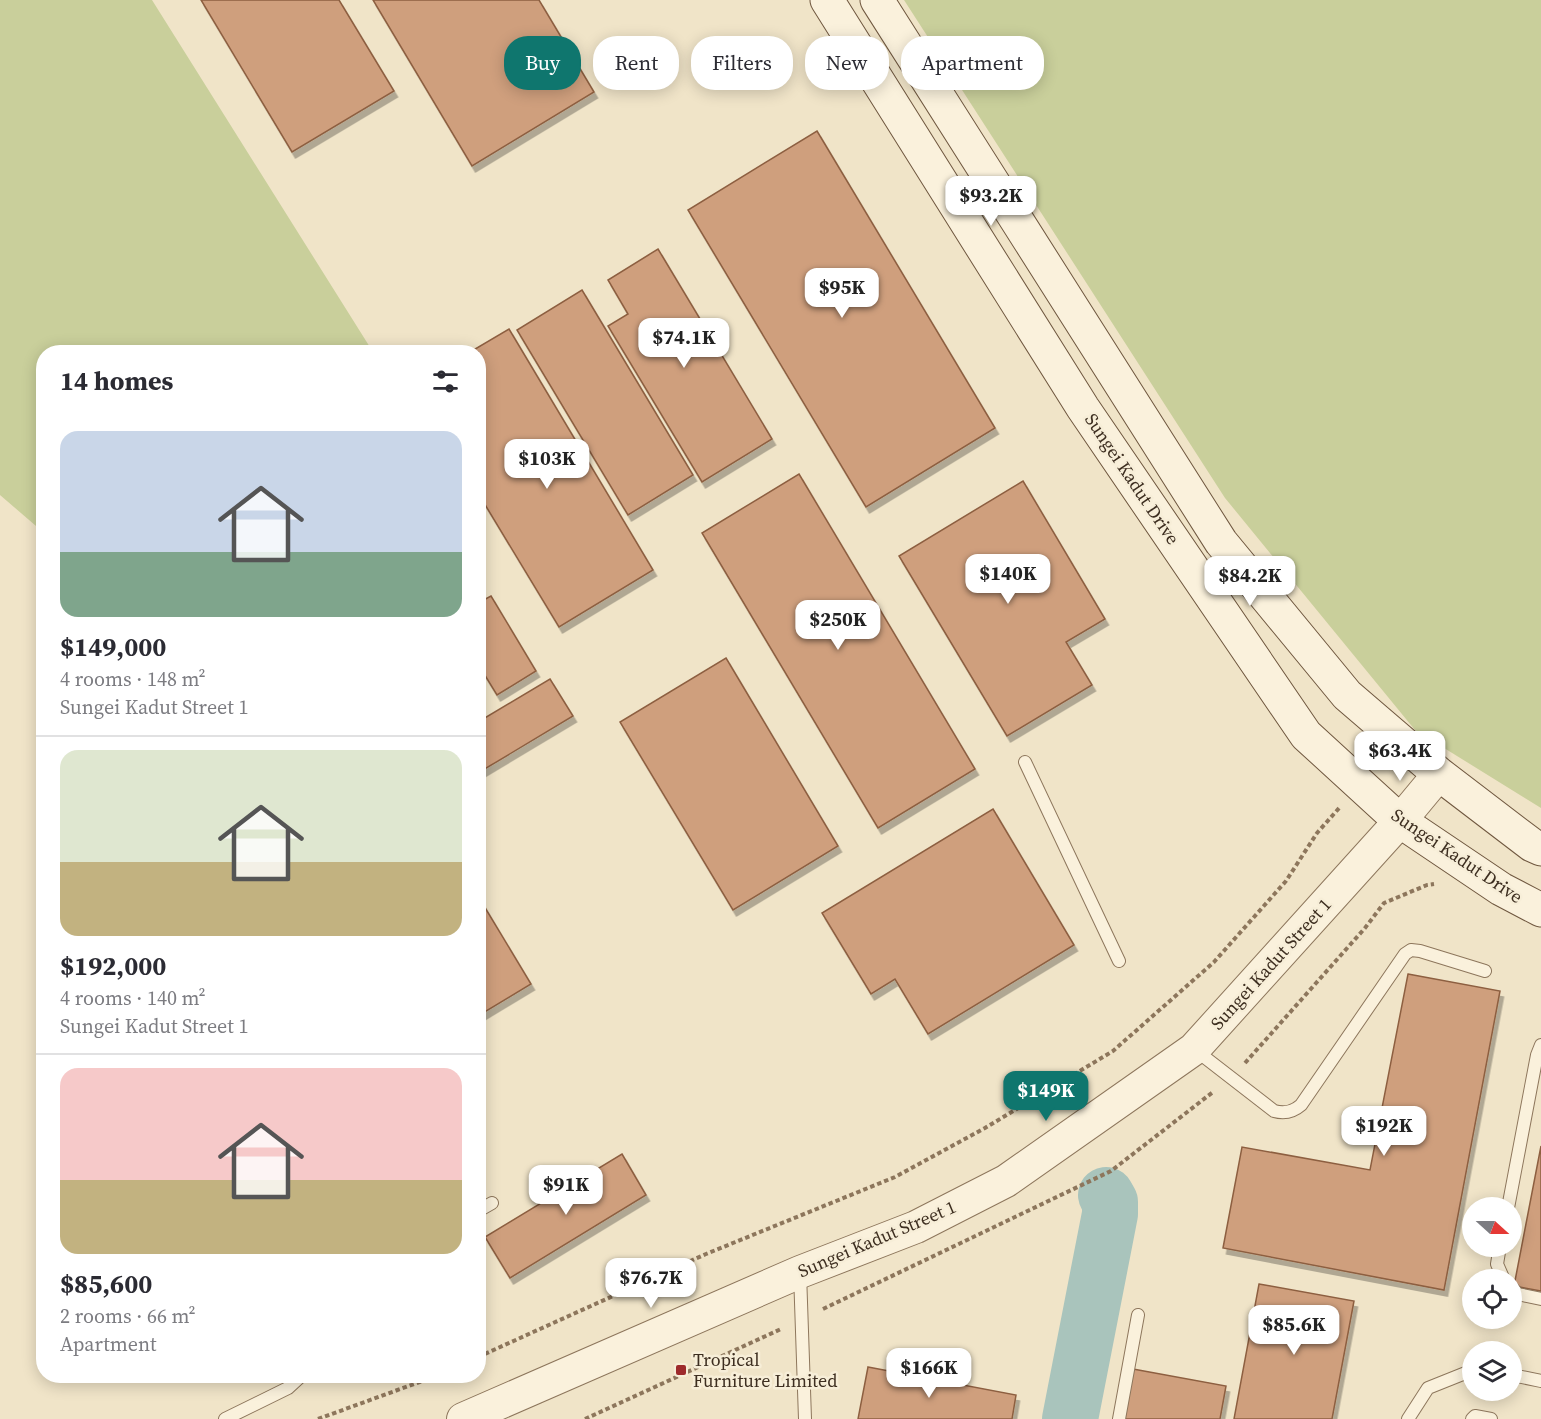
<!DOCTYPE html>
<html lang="en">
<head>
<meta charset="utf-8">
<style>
  :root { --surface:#fff; --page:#f7f7f7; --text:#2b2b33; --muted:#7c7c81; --line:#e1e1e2; --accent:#0f766e }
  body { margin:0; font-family:"Source Serif 4",serif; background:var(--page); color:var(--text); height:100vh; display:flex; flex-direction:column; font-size:22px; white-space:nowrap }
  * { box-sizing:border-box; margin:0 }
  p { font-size:20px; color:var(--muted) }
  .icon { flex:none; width:33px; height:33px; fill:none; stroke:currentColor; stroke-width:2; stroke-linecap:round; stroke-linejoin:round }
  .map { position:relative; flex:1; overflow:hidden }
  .details { position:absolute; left:36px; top:345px; width:450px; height:1038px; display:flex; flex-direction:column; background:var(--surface); border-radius:24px; box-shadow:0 3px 15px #0003 }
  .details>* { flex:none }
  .hud { position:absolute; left:504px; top:36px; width:570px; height:54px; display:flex; gap:12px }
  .needle { width:39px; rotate:111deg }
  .fabs { position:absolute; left:1462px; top:1197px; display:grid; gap:12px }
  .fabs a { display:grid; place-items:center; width:60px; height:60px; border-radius:50%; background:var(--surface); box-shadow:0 3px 15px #0003; font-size:30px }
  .price { position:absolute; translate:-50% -51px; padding:0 14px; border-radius:12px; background:#fff; color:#222; font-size:20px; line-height:39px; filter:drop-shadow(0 2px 3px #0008) }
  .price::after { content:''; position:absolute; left:50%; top:36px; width:18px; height:14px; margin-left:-9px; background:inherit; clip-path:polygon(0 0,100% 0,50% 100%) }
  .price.active { background:var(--accent); color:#fff }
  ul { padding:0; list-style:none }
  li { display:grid; align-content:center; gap:12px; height:318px; padding:0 24px }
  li+li { border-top:2px solid var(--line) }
  li span { display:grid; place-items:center; height:186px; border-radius:18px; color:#555 }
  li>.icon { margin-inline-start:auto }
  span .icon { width:108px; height:108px; fill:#fffc; stroke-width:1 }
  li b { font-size:26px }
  h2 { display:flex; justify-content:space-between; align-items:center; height:72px; padding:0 24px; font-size:26px }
  .pill { padding:0 21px; border-radius:24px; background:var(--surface); box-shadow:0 3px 15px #0003; font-size:21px; line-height:54px }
  .pill.active { background:var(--accent); color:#fff }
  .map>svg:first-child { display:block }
</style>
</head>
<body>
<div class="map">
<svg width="1541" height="1419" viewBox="0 0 1541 1419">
  <defs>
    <filter id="shadow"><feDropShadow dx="3.5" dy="6" stdDeviation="0" flood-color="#0004"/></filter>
  </defs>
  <rect width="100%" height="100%" fill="#f0e4c8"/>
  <!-- green -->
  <path fill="#c9cf9b" d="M0,0H152L373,352H44L43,532L0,495Z
    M904,0H1541V808L1415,730L1225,498Z"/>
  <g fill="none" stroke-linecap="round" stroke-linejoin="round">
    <!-- river -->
    <path stroke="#a9c4bc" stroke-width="56" d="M1070,1419L1110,1214V1202L1106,1195"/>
  </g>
  <!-- building -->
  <path fill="#cf9f7d" stroke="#8d5f41" stroke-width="1.5" filter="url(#shadow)" d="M201,0H339L394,91L292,152Z
    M373,0H539L594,92L472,166Z
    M817,131L995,428L866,507L688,210Z
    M658,249L772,439L702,482L608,326L628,314L608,280Z
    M582,290L693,475L628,515L517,330Z
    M509,329L653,570L559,627L478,493V352H470Z
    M799,474L975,769L878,828L702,533Z
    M1023,481L1105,619L1066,642L1092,685L1007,736L899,556Z
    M491,596L536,671L497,695L478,664V603Z
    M726,658L838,846L733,910L620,722Z
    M550,679L573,716L478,773V722Z
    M993,809L1074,945L928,1034L895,979L871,994L822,913Z
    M478,896L531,984L478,1016Z
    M1408,974L1500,991L1444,1290L1223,1248L1242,1147L1370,1170Z
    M1541,1146V1291L1514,1286Z
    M622,1154L646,1195L510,1278L485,1237Z
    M1259,1284L1354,1301L1332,1419H1234Z
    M868,1367L1016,1395L1012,1419H858Z
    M1133,1369L1226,1386L1220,1419H1123Z"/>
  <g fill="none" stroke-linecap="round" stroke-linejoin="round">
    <!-- service casing -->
    <g stroke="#8d765c" stroke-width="14">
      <path id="service" d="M1025,762L1119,961
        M1194,1049L1274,1111C1285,1114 1293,1112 1301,1105L1405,954L1411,950L1420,951L1485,971
        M1508,1208L1537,1055L1541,1045
        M478,1211L492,1203
        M1500,1246L1497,1264L1504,1280
        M800,1273L805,1419
        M1512,1288L1518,1294L1541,1299
        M1512,1375L1541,1381
        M225,1419L288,1388L301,1376
        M1119,1419L1138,1315
        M1408,1419L1428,1388L1473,1370
        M1472,1419L1475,1416L1491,1419"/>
    </g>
    <!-- tertiary casing -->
    <g stroke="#8d765c" stroke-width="34">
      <path id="tertiary" d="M463,1419L800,1272L916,1227L1006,1181L1194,1049L1400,821L1439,774"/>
    </g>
    <!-- secondary casing -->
    <g stroke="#6f573f" stroke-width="35">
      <path id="secondary" d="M827,0L1083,408L1306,735L1400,821L1501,889L1541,910
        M877,0L1221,542L1347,695L1439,774L1532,845L1541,849"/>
    </g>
    <!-- path -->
    <path stroke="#8d765c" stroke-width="4" stroke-dasharray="4.5 3" stroke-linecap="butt" d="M1245,1063L1365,928L1384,903L1427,885L1434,884
      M823,1309L1111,1171L1213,1092
      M478,1357L706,1254L895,1177L985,1128L1113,1051L1214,962L1286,881L1317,833L1340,807
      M318,1419L436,1376
      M585,1419L781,1329"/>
    <!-- service -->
    <use href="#service" stroke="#faf1dc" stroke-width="12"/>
    <!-- tertiary -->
    <use href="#tertiary" stroke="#faf1dc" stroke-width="32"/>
    <!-- secondary -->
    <use href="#secondary" stroke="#faf1dc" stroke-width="33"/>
  </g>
  <!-- markers -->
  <rect fill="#9e2a2b" stroke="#f7eed8" stroke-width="2" x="675" y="1364" width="12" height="12" rx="3"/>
  <g text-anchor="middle" stroke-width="5" stroke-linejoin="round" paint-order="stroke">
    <!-- street labels -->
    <g font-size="18" fill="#3d2e20" stroke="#f7eed8">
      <text transform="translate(1132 479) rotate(56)" y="6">Sungei Kadut Drive</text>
      <text transform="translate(1457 856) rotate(34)" y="6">Sungei Kadut Drive</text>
      <text transform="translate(1271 964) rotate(-48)" y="6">Sungei Kadut Street 1</text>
      <text transform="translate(877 1239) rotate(-23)" y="6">Sungei Kadut Street 1</text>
    </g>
    <!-- poi labels -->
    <g font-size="18" fill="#3d2e20" stroke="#f7eed8" text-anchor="start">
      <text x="693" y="1366">Tropical<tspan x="693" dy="21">Furniture Limited</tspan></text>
    </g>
  </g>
</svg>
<div class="fabs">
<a><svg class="needle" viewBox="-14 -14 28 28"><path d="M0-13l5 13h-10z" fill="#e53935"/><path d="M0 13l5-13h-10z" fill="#7c7c81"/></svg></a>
<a><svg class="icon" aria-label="locate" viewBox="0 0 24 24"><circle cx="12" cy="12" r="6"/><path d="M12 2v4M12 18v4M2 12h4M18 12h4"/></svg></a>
<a><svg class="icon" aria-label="layers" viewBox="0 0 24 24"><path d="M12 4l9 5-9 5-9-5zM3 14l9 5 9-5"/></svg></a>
</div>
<b class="price" style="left:991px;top:227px">$93.2K</b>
<b class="price" style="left:842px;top:319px">$95K</b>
<b class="price" style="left:684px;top:369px">$74.1K</b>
<b class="price" style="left:547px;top:490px">$103K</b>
<b class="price" style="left:1008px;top:605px">$140K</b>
<b class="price" style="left:1250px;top:607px">$84.2K</b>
<b class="price" style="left:838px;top:651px">$250K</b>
<b class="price" style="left:1400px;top:782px">$63.4K</b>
<b class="price active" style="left:1046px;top:1122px">$149K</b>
<b class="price" style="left:1384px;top:1157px">$192K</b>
<b class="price" style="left:566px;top:1216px">$91K</b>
<b class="price" style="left:651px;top:1309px">$76.7K</b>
<b class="price" style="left:1294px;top:1356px">$85.6K</b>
<b class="price" style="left:929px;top:1399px">$166K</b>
<div class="hud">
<a class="pill active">Buy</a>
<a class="pill">Rent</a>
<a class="pill">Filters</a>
<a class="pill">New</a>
<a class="pill">Apartment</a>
</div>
<section class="details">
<h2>14 homes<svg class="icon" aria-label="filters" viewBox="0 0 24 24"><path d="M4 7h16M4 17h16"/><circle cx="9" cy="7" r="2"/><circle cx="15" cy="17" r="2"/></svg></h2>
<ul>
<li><span style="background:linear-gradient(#c9d6e8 65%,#7fa58c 0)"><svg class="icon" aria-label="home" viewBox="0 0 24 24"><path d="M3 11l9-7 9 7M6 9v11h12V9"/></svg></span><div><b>$149,000</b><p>4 rooms · 148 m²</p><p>Sungei Kadut Street 1</p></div></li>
<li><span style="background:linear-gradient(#dfe7d0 60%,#c2b280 0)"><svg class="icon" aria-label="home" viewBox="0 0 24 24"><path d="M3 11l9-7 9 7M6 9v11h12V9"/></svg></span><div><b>$192,000</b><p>4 rooms · 140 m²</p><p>Sungei Kadut Street 1</p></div></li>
<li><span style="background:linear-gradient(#f6c9c9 60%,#c2b280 0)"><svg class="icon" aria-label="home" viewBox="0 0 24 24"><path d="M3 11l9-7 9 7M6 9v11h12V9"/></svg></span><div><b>$85,600</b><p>2 rooms · 66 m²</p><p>Apartment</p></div></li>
</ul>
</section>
</div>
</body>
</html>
